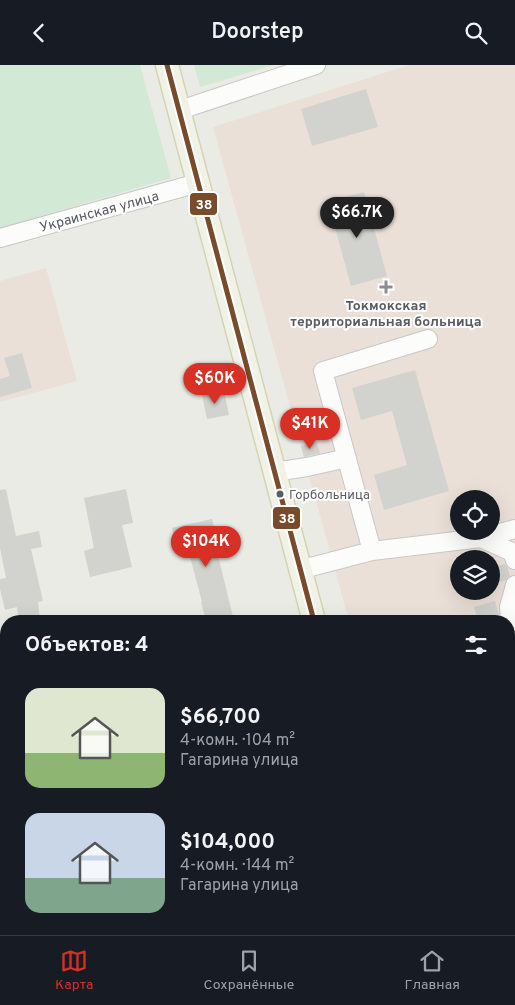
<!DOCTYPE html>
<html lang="ru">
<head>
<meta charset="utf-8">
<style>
  :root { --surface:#171b24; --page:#20242c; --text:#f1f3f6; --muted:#9ea1a6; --line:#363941; --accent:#d93025 }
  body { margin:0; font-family:Overpass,sans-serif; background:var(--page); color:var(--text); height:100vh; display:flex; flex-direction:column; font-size:19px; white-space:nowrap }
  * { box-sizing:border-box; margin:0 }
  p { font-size:16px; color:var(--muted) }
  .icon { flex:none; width:28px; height:28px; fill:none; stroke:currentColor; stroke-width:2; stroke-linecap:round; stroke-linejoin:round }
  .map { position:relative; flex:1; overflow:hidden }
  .details { position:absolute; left:0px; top:550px; width:515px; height:320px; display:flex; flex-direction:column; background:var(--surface); border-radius:20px 20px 0 0; box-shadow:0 5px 20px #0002 }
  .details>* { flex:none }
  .tools { position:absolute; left:450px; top:425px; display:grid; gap:10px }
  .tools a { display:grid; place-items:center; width:50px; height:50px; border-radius:50%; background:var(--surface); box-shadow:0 5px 20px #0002; font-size:25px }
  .price { position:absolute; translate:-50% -42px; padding:0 11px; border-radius:18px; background:var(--accent); color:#fff; font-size:16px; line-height:32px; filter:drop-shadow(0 1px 2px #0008) }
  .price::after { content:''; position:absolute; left:50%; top:30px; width:15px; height:11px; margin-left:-8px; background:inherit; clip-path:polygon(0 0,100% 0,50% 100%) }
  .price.current { background:#222; color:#fff }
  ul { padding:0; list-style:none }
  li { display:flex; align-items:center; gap:15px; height:125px; padding:0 25px }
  li span { display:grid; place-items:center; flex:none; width:140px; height:100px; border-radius:15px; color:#555 }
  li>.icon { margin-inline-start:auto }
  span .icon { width:60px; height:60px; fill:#fffc; stroke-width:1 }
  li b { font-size:21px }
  h2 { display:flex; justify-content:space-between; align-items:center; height:60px; padding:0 25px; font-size:21px }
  header { display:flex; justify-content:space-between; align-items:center; height:65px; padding:0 25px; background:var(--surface); font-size:22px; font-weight:600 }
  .dock { display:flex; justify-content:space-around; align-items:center; height:70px; border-top:1px solid var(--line); background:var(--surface); font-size:14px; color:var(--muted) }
  .dock a { display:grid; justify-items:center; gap:2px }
  .dock .current { color:var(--accent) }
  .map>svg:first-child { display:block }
</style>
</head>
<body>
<header><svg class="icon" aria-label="back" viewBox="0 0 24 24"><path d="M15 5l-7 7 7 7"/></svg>Doorstep<svg class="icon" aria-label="search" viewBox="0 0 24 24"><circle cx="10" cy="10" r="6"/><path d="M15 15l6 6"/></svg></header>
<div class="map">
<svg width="515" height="870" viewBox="0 0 515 870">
  <rect width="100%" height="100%" fill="#eaebe4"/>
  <!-- industrial -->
  <path fill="#dadbd4" d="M180,864H357L359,870H161Z"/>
  <!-- medical -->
  <path fill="#ebe0d8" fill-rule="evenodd" d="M409,0H515V712L509,714V556H349L213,62ZM459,434H491V466H459ZM459,494H491V526H459Z
    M46,203L77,316L0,337V216Z"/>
  <!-- green -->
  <path fill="#d1e9d5" d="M0,0H140L171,113L0,163Z
    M194,0H274L200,22Z"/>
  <!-- building -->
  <path fill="#d2d2ce" d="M366,24L378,62L312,81L301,44Z
    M364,127L387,211L351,221L328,137Z
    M22,288L32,323L0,332V314L10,311L4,293Z
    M233,300L238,323L224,326L219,303Z
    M415,305L449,426L384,445L374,410L407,400L392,346L361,355L352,323Z
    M224,326L229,350L207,354L202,330Z
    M317,377L320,388L304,392L301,381Z
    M6,424L16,471L39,466L42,482L31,484L43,536L38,537L40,556H19L17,542L5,545L0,524V514L6,513L0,483V425Z
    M126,424L133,458L122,460L132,502L90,512L84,486L94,483L84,433Z
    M212,454L217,477L215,478L234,556H206L201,537H202L188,484L177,487L172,463Z
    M505,499L508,503L510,511L506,515L491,519V503Z
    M495,536L499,550L500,556H478L474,542Z"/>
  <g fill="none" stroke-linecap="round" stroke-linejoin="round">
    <!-- minor casing -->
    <g stroke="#c7c8c7" stroke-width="20">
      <path id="minor" d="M180,45L316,0
        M0,173L198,118
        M274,407L307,402L347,393
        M481,473L512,487L515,495
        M372,486L323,306L428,274
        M299,505L372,486L481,473L515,464
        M515,520L509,542L511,565L515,583
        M0,610L6,637
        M58,864L59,870
        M152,864L154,870
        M81,870L100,864"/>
    </g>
    <!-- major casing -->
    <g stroke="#d4d4b0" stroke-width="25">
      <path id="major" d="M167,0L314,556
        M401,864L403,870"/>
    </g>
    <!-- minor -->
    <use href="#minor" stroke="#fcfcfb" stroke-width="18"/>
    <!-- major -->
    <use href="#major" stroke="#f1f2e7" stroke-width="22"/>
    <!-- bus-1 casing -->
    <g stroke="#fff" stroke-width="9">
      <path id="bus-1" d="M167,0L314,556"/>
    </g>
    <!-- bus-1 -->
    <use href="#bus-1" stroke="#7a4b2a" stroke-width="5"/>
  </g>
  <!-- markers -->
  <path fill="#8c8d90" stroke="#fff" stroke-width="2" d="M383.5 214.5h5v5h5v5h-5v5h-5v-5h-5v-5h5z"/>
  <circle fill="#5a5b63" stroke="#fff" stroke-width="2" cx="280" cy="429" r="4.5"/>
  <g text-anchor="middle" stroke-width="4" stroke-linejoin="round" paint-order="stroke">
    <!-- bus labels -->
    <g font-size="13" fill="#5a5b63" stroke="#fff" text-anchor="start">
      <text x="289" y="434">Горбольница</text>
    </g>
    <!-- street labels -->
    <g font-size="14" fill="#5a5b63" stroke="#fff">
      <text transform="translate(99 146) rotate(-15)" y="5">Украинская улица</text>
    </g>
    <!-- poi labels -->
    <g font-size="14" font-weight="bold" fill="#5a5b63" stroke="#fff">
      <text x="386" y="245">Токмокская<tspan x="386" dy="16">территориальная больница</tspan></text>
    </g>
  </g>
  <g stroke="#fff" stroke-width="2">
    <rect x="189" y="127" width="29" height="24" rx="5" fill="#7a4b2a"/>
    <rect x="272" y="441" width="29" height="24" rx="5" fill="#7a4b2a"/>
  </g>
  <g font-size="14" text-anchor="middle" font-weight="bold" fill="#fff">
    <text x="204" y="144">38</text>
    <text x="287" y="458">38</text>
  </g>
</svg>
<div class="tools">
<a><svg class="icon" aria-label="locate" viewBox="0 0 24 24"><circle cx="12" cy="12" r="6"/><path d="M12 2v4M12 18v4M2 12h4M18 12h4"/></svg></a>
<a><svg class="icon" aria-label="layers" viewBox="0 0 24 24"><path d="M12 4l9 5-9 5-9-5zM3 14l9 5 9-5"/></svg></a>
</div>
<b class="price current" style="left:357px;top:174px">$66.7K</b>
<b class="price" style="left:215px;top:340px">$60K</b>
<b class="price" style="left:310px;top:385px">$41K</b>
<b class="price" style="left:206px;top:503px">$104K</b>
<section class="details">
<h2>Объектов: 4<svg class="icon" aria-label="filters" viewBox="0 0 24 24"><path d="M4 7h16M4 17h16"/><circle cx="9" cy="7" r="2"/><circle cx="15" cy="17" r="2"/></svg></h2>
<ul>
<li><span style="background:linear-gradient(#dfe7d0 65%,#8fb573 0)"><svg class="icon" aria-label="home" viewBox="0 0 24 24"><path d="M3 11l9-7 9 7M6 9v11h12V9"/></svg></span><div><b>$66,700</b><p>4-комн. · 104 m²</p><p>Гагарина улица</p></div></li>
<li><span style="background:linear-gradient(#c9d6e8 65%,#7fa58c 0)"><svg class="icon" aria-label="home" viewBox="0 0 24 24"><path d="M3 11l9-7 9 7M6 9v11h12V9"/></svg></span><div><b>$104,000</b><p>4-комн. · 144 m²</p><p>Гагарина улица</p></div></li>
</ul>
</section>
</div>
<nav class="dock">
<a class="current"><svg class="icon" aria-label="map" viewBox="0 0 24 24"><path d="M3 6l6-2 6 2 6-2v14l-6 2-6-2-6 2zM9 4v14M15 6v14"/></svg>Карта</a>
<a><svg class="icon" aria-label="saved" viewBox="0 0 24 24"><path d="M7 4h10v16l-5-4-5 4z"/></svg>Сохранённые</a>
<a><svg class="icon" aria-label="home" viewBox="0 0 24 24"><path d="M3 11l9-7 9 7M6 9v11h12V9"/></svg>Главная</a>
</nav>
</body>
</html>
